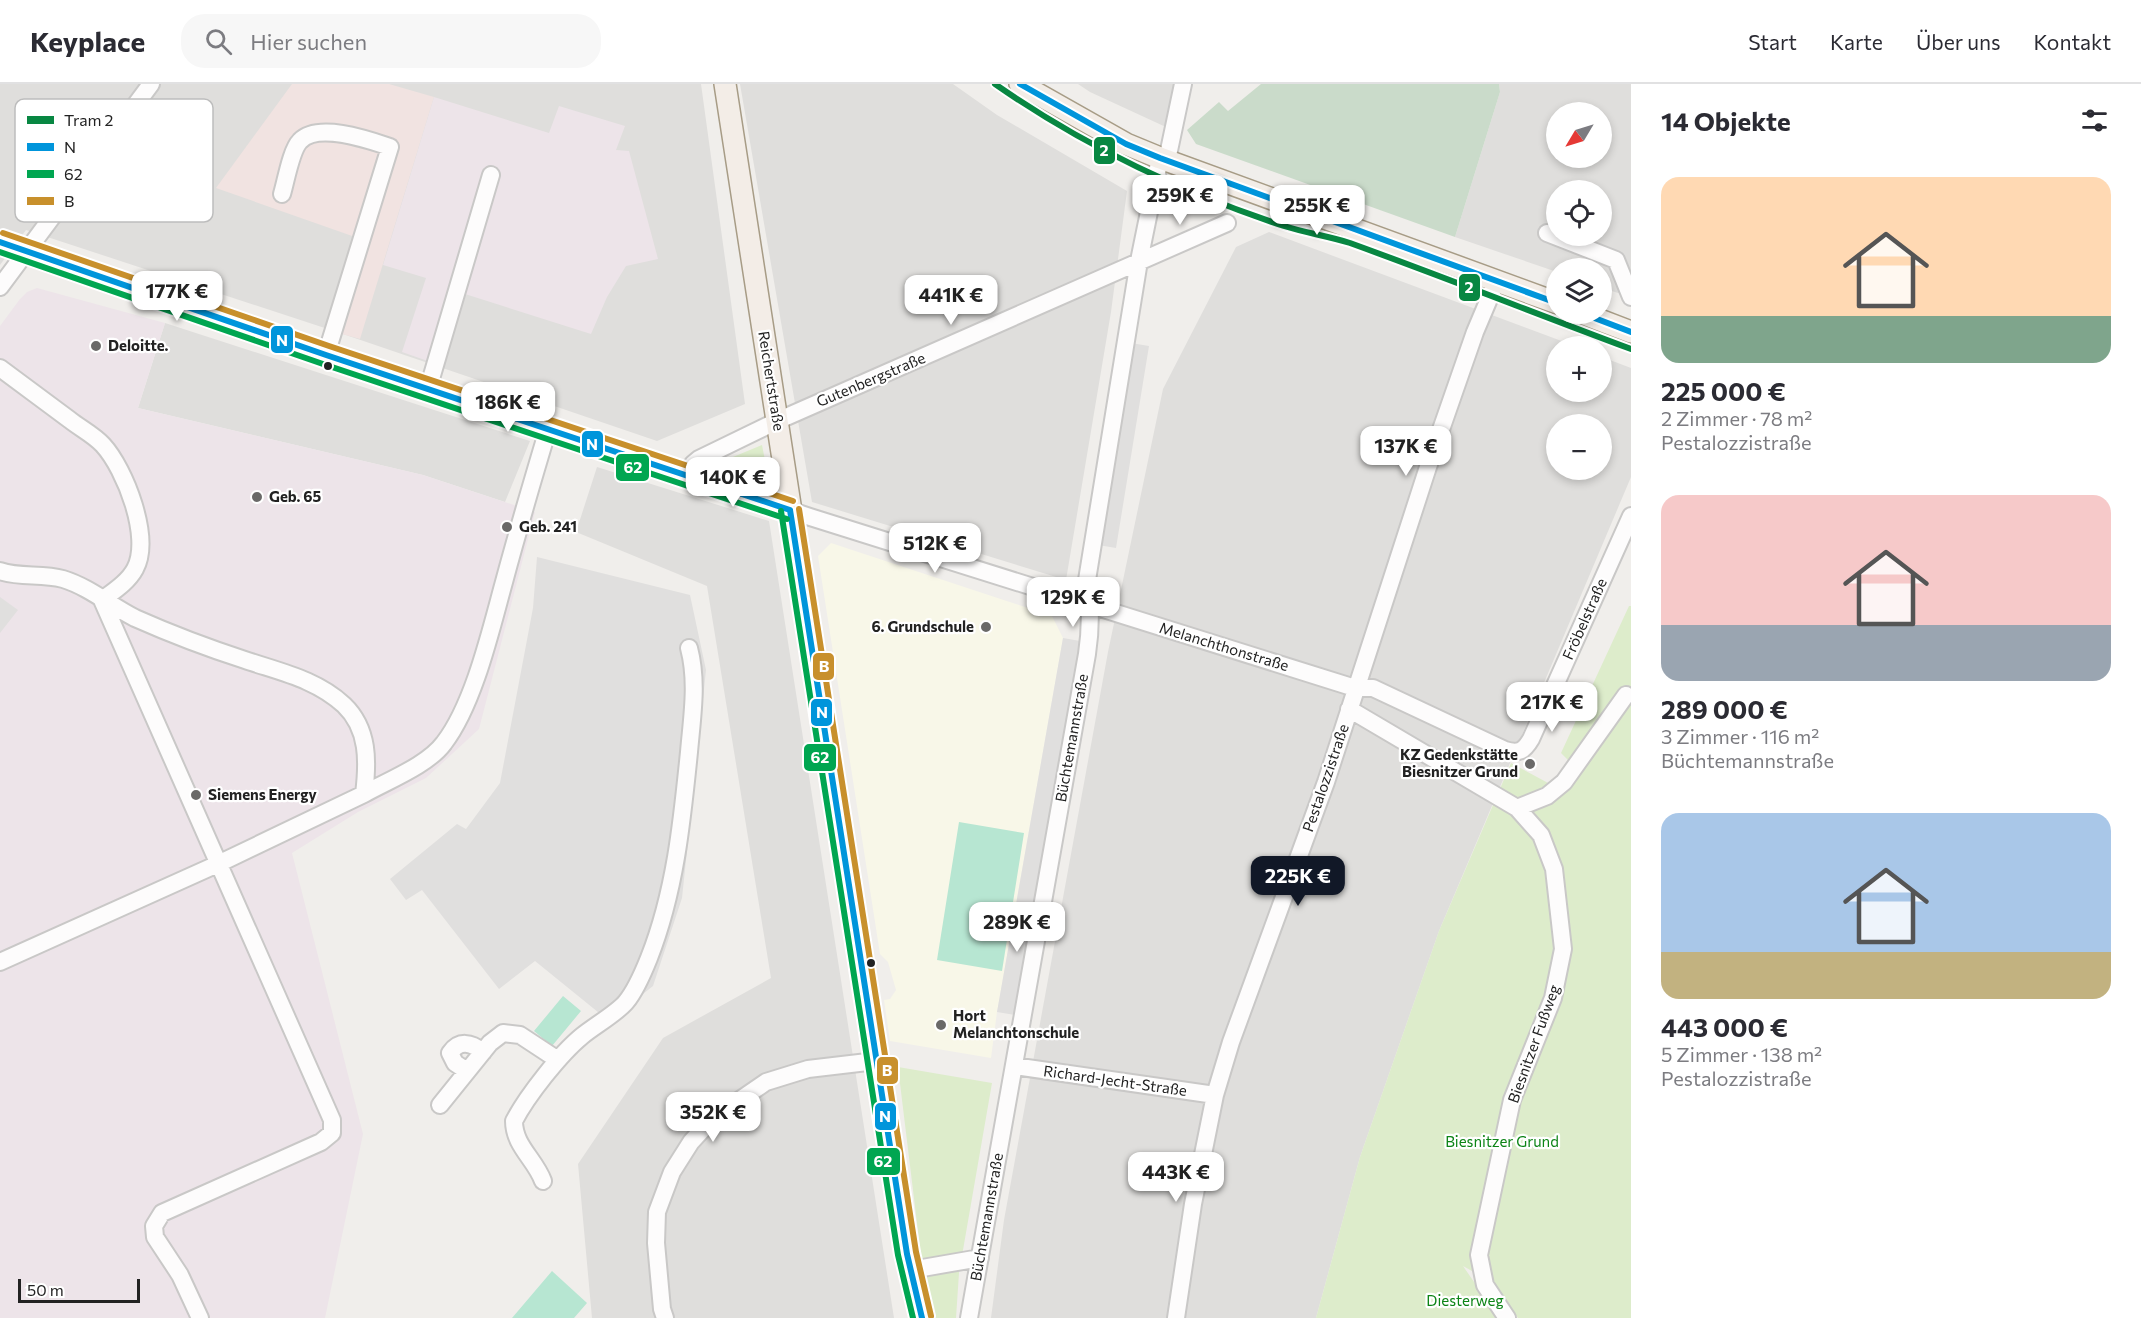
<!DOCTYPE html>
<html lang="de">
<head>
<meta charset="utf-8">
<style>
  :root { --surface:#fff; --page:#f7f7f7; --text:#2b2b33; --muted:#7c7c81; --line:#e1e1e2; --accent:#111827 }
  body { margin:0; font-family:Commissioner,sans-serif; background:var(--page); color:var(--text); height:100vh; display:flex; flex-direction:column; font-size:22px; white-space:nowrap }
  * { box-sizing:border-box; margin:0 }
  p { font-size:20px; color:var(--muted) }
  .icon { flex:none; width:33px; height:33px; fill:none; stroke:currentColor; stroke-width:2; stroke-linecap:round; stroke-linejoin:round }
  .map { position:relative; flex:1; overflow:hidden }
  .sheet { display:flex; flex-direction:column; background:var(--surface); width:510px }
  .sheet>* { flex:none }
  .needle { width:39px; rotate:232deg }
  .buttons { position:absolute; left:1546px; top:18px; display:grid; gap:12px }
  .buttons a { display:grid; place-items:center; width:66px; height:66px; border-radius:50%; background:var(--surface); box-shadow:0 3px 9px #0003; font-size:30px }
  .scale { position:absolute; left:18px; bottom:15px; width:122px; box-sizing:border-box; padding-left:6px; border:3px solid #222; border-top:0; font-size:16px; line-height:21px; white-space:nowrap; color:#222; -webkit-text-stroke:4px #fff; paint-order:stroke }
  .price { position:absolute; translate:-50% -51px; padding:0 14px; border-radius:12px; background:#fff; color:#222; font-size:20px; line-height:39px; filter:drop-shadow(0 2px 3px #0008) }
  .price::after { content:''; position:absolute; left:50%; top:36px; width:18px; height:14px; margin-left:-9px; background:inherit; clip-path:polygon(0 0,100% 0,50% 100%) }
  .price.active { background:var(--accent); color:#fff }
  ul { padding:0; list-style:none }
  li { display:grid; align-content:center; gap:12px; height:318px; padding:0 30px }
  li span { display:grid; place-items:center; height:186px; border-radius:18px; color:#555 }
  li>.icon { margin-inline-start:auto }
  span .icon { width:108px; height:108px; fill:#fffc; stroke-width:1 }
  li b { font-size:26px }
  h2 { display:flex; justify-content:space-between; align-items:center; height:72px; padding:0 30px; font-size:26px }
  header { display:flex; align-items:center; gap:36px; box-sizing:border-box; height:84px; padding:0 30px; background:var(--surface); border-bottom:2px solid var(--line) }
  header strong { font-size:28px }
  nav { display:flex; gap:33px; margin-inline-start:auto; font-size:21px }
  .search { width:420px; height:54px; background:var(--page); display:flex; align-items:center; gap:15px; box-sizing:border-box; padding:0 21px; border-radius:24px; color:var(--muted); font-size:22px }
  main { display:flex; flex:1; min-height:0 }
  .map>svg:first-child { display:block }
</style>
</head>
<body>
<header>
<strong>Keyplace</strong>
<div class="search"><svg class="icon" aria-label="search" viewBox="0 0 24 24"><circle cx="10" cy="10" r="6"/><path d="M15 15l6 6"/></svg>Hier suchen</div>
<nav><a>Start</a><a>Karte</a><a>Über uns</a><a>Kontakt</a></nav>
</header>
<main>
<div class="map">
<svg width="1631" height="1234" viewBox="0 0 1631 1234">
  <rect width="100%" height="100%" fill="#f0eeeb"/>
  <!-- residential -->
  <path fill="#dfdedc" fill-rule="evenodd" d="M0,0H701L745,320L657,357L343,250L26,146L0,181Z
    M740,0H953L997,31L1127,107L1111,228L1066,496L812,418Z
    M1078,0H1176L1168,44L1090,8Z
    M1499,0H1631V213L1602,204V184H1557V188L1455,153L1500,8ZM1557,28H1602V74H1557ZM1557,106H1602V152H1557Z
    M1269,148L1575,262H1557V308H1602V273L1631,284V393L1439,847L1360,1073L1316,1234H991L1004,1136L1108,568L1163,305L1236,163ZM1557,340H1602V386H1557Z
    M165,239L530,357L505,418L423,391L138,324Z
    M597,383L769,437L894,1234H592L578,1080L663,954L771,894L707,502L576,448Z"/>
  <!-- commercial -->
  <path fill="#f1e3e1" d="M292,0H389L434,13L360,255L324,245L355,153L216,104Z"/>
  <!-- industrial -->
  <path fill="#ede4e9" d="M434,13L549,49L559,22L625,42L616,66L629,67L658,175L626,182L607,213L591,250L465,210L442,282L402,268L426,194L383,181Z
    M37,204L165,239L138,324L423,391L535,428L479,645L426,694L358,728L292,769L363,1050L325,1234H0V242L20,215L27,208Z"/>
  <!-- education -->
  <path fill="#f8f7e8" d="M831,459L1052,532L1063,554L997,928L991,974L890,957L884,916L890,915L896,906L888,878L880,870L818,472Z"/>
  <!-- grass -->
  <path fill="#ddeccb" d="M762,361L769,397L767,400L714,383L716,380Z
    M1629,522H1631V1234H1518L1490,1197L1463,1182L1499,1234H1316L1360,1073L1439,847L1511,679L1561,706L1577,685L1561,669Z
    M898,983L992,999L959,1189L956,1234H935L921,1172Z"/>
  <!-- cemetery -->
  <path fill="#cadbca" d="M1261,0H1499L1500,8L1455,153L1196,60L1187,46L1219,18L1228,27Z"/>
  <!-- pitch -->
  <path fill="#b7e6d2" d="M959,738L1024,749L1002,887L937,876Z
    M563,912L581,927L552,962L534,947Z
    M552,1187L587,1219L574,1234H512Z"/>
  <!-- parking -->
  <path fill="#e0dfde" d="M1131,259L1149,262L1116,464L1098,461Z
    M537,473L690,511L706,586L682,814L653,902L609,937L535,877L499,905L422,806L406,816L390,795L457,740L466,745L500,699L533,524Z
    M0,513L18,526L0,549Z
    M1063,554L1080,557L1015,931L997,928Z"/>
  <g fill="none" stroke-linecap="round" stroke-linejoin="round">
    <!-- minor casing -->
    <g stroke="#c9c8c7" stroke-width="20">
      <path id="minor" d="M1167,76L1183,0
        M282,110C286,97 291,66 300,57C318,38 369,56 390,63L326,271
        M1547,149L1616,176L1631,213
        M0,158L326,271L810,433L1355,604H1373L1505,666C1519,670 1524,667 1531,655L1631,432
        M0,203L151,0
        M0,284C23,301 47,319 70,336C80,344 94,351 103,361C125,385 152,454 135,485C128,498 114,507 102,516L332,1036V1049L321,1058L162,1129L154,1142L155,1153L180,1191L200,1234
        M428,305L491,91
        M687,390L693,380L699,375L777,337L1227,139
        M0,487C20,494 42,489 63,495C89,503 111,522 135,534C171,550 208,564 245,576C280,588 316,595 344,621C369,645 368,678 364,710C389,696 428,681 444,659C474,620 491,545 504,498C518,446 533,395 548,345
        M1349,625L1517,724L1541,751L1554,785L1563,865L1553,914L1512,1016L1479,1171L1485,1201L1507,1234
        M1517,724L1547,712L1564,698L1626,611
        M0,878L220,779L364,710
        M1014,982L1215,1011
        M467,987L455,979L450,969C459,956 471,958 483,968
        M440,1021L490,959L503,949L520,951L558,976
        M543,1097C535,1075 514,1062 514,1037C527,1012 560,970 582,952C594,942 617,929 626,918C636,906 643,889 649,874C675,808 682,738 689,668C692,633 698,598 689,564
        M911,1186L980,1174
        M665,1234L662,1225L656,1159L657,1128L672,1088L691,1058L712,1035L766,998L808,985L876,977
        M969,1234L1087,570C1091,544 1091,522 1087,496L1139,177L1160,74
        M1176,1234L1193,1120L1215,1011L1231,958L1326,698L1428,383L1475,248L1497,196"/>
    </g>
    <!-- major casing -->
    <g stroke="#a79c86" stroke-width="24">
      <path id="major" d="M725,0L876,977L907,1170L922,1234
        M1020,0L1126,60L1160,74L1557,219
        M1584,230L1631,248"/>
    </g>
    <!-- minor -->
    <use href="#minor" stroke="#fdfcfc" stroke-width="16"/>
    <!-- major -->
    <use href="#major" stroke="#f3ede7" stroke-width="21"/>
    <!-- bus-1 casing -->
    <g stroke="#fff" stroke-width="10">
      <path id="bus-1" d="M1020,0L1126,60L1160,74L1557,219
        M0,158L326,271L790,426
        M1584,230L1631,248
        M790,426L907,1170L922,1234"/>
    </g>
    <!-- bus-2 casing -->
    <g stroke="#fff" stroke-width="10">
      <path id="bus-2" d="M0,168L323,280L787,435
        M781,427L898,1171L913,1234"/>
    </g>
    <!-- bus-3 casing -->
    <g stroke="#fff" stroke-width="10">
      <path id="bus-3" d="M3,149L329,262L793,417
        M799,425L916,1168L931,1232"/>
    </g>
    <!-- bus-1 -->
    <use href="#bus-1" stroke="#0095db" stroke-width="6"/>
    <!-- bus-2 -->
    <use href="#bus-2" stroke="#00a651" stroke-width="6"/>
    <!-- bus-3 -->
    <use href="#bus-3" stroke="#c8902c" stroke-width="6"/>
    <!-- tram-1 casing -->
    <g stroke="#fff" stroke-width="10">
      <path id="tram-1" d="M995,0C1084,62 1181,108 1284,142C1306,149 1328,152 1350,159C1444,193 1537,230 1631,265"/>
    </g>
    <!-- tram-1 -->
    <use href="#tram-1" stroke="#088742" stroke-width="6"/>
  </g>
  <!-- markers -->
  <g fill="#6a6968" stroke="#fff" stroke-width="2">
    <circle cx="96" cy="262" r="6"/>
    <circle cx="257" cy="413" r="6"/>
    <circle cx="507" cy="443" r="6"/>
    <circle cx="986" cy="543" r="6"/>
    <circle cx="1530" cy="680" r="6"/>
    <circle cx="196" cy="711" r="6"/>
    <circle cx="941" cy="941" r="6"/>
  </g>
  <g fill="#222" stroke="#fff" stroke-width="2">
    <circle cx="328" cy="282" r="5"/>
    <circle cx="871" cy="879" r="5"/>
  </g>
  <g text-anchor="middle" stroke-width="4.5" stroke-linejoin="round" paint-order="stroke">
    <!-- poi labels -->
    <g font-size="15" font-weight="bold" fill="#222" stroke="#fff" text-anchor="start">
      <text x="108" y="267">Deloitte.</text>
      <text x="269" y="418">Geb. 65</text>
      <text x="519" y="448">Geb. 241</text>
      <text x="974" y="548" text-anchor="end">6. Grundschule</text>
      <text x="1518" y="676" text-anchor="end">KZ Gedenkstätte<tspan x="1518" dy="17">Biesnitzer Grund</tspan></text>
      <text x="208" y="716">Siemens Energy</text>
      <text x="953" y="937">Hort<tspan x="953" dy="17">Melanchtonschule</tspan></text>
    </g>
    <!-- street labels -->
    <g font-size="15" fill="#222" stroke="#fff">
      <text transform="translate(871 296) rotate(-23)" y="5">Gutenbergstraße</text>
      <text transform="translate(771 297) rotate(81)" y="5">Reichertstraße</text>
      <text transform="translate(1585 535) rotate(-66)" y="5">Fröbelstraße</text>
      <text transform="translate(1224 563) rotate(17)" y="5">Melanchthonstraße</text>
      <text transform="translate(1072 654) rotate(-80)" y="5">Büchtemannstraße</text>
      <text transform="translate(1326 694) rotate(-71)" y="5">Pestalozzistraße</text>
      <text transform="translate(1534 960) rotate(-70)" y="5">Biesnitzer Fußweg</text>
      <text transform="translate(1115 997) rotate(8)" y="5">Richard-Jecht-Straße</text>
      <text transform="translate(987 1133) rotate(-80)" y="5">Büchtemannstraße</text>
    </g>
    <!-- park labels -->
    <g font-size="15" fill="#0c8416" stroke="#fff">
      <text x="1502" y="1063">Biesnitzer Grund</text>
      <text x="1465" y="1222">Diesterweg</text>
    </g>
  </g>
  <!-- legend -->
  <rect x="15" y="15" width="198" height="123" rx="9" fill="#fff" stroke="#bdbdbd" stroke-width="1.5"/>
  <rect x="27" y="32" width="27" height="8" fill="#088742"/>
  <rect x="27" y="59" width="27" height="8" fill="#0095db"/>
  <rect x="27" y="86" width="27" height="8" fill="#00a651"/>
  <rect x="27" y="113" width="27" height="8" fill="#c8902c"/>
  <g font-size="16" fill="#222">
    <text x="64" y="42">Tram 2</text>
    <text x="64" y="69">N</text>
    <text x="64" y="96">62</text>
    <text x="64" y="123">B</text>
  </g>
  <g stroke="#fff" stroke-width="2">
    <rect x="1093" y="52" width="23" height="29" rx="6" fill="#088742"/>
    <rect x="1458" y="189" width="23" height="29" rx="6" fill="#088742"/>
    <rect x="270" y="241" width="24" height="29" rx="6" fill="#0095db"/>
    <rect x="581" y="346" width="23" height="28" rx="6" fill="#0095db"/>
    <rect x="615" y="369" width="35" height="29" rx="6" fill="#00a651"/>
    <rect x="812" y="568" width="23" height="29" rx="6" fill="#c8902c"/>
    <rect x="810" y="614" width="23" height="29" rx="6" fill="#0095db"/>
    <rect x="803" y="659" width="34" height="29" rx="6" fill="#00a651"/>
    <rect x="876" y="972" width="23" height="29" rx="6" fill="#c8902c"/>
    <rect x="874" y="1018" width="23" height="29" rx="6" fill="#0095db"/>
    <rect x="866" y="1063" width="35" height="29" rx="6" fill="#00a651"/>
  </g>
  <g font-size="16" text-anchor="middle" font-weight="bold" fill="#fff">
    <text x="1104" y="72">2</text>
    <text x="1469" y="209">2</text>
    <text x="282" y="262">N</text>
    <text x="592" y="366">N</text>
    <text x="633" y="389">62</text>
    <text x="824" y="588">B</text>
    <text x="822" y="634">N</text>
    <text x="820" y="679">62</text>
    <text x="887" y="992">B</text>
    <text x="885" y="1038">N</text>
    <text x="883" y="1083">62</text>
  </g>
</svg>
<div class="buttons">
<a><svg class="needle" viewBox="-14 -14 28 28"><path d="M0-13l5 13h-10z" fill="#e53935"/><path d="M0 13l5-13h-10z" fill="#7c7c81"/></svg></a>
<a><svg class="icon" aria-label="locate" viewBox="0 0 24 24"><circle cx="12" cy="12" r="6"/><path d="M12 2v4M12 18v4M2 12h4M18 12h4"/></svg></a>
<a><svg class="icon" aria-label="layers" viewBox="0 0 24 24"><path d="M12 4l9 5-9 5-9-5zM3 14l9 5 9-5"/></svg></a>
<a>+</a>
<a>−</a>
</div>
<div class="scale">50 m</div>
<b class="price" style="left:1180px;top:142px">259K €</b>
<b class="price" style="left:1317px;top:152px">255K €</b>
<b class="price" style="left:177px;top:238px">177K €</b>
<b class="price" style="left:951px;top:242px">441K €</b>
<b class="price" style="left:508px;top:349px">186K €</b>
<b class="price" style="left:1406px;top:393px">137K €</b>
<b class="price" style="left:733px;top:424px">140K €</b>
<b class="price" style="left:935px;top:490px">512K €</b>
<b class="price" style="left:1073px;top:544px">129K €</b>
<b class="price" style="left:1552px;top:649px">217K €</b>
<b class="price active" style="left:1298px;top:823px">225K €</b>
<b class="price" style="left:1017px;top:869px">289K €</b>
<b class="price" style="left:713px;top:1059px">352K €</b>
<b class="price" style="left:1176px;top:1119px">443K €</b>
</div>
<section class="sheet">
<h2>14 Objekte<svg class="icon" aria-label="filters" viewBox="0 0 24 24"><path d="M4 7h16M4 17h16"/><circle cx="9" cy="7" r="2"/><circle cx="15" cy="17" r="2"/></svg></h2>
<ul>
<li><span style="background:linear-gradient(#ffd9b3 75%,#7fa58c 0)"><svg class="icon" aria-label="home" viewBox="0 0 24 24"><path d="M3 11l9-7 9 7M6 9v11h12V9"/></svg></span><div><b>225 000 €</b><p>2 Zimmer · 78 m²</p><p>Pestalozzistraße</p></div></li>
<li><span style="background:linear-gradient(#f6c9c9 70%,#9aa5b1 0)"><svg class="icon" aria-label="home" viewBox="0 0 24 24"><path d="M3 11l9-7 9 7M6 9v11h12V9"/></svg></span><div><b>289 000 €</b><p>3 Zimmer · 116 m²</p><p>Büchtemannstraße</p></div></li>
<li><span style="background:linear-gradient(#a9c7e8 75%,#c2b280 0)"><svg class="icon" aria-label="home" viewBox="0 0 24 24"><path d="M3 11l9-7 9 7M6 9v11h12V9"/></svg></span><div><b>443 000 €</b><p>5 Zimmer · 138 m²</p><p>Pestalozzistraße</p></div></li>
</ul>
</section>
</main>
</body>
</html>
